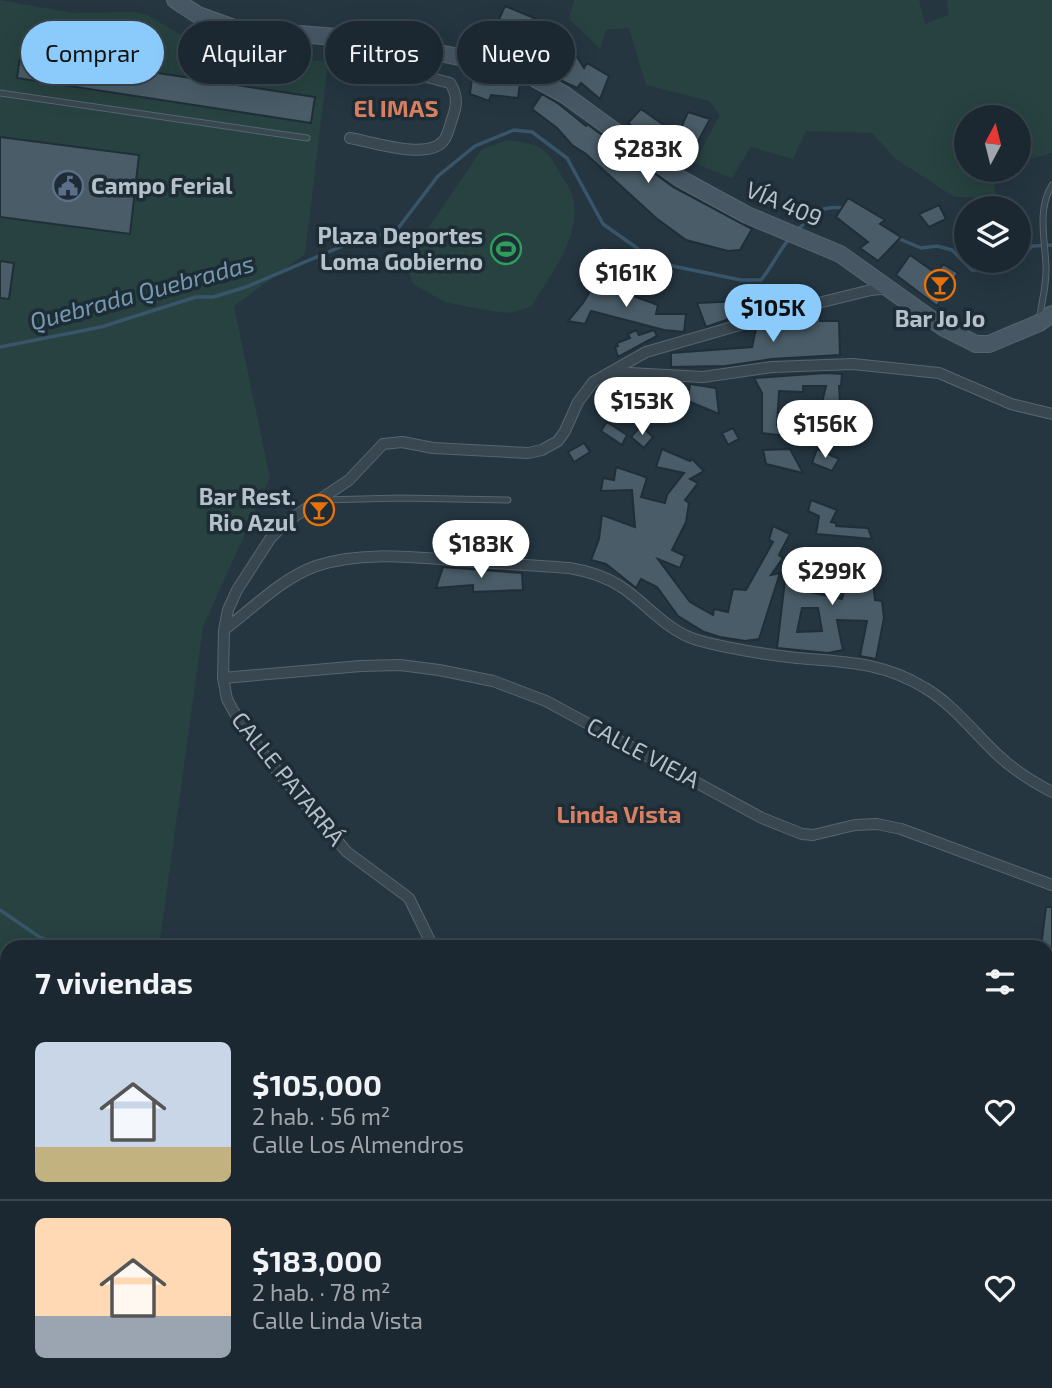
<!DOCTYPE html>
<html lang="es">
<head>
<meta charset="utf-8">
<style>
  :root { --surface:#1c2831; --page:#29343d; --text:#f1f3f6; --muted:#a0a6ab; --line:#3a444d; --accent:#8bcbfb }
  body { margin:0; font-family:"Exo 2",sans-serif; background:var(--page); color:var(--text); height:100vh; display:flex; flex-direction:column; font-size:26px; white-space:nowrap }
  * { box-sizing:border-box; margin:0 }
  p { font-size:23px; color:var(--muted) }
  .icon { flex:none; width:38px; height:38px; fill:none; stroke:currentColor; stroke-width:2; stroke-linecap:round; stroke-linejoin:round }
  .map { position:relative; flex:1; overflow:hidden }
  .side { position:absolute; left:0px; top:940px; width:1054px; height:450px; display:flex; flex-direction:column; background:var(--surface); border-radius:21px 21px 0 0; box-shadow:0 7px 28px #0002,0 0 0 2px var(--line) }
  .side>* { flex:none }
  .banner { position:absolute; left:21px; top:21px; width:700px; height:63px; display:flex; gap:14px }
  .needle { width:46px; rotate:7deg }
  .fabs { position:absolute; left:954px; top:105px; display:grid; gap:14px }
  .fabs a { display:grid; place-items:center; width:77px; height:77px; border-radius:50%; background:var(--surface); box-shadow:0 7px 28px #0002,0 0 0 2px var(--line); font-size:35px }
  .price { position:absolute; translate:-50% -60px; padding:0 16px; border-radius:24px; background:#fff; color:#222; font-size:23px; line-height:46px; filter:drop-shadow(0 2px 4px #0008) }
  .price::after { content:''; position:absolute; left:50%; top:42px; width:21px; height:16px; margin-left:-10px; background:inherit; clip-path:polygon(0 0,100% 0,50% 100%) }
  .price.on { background:var(--accent); color:#111 }
  ul { padding:0; list-style:none }
  li { display:flex; align-items:center; gap:21px; height:175px; padding:0 35px }
  li+li { border-top:2px solid var(--line) }
  li span { display:grid; place-items:center; flex:none; width:196px; height:140px; border-radius:10px; color:#555 }
  li>.icon { margin-inline-start:auto }
  span .icon { width:84px; height:84px; fill:#fffc; stroke-width:1 }
  li b { font-size:30px }
  h2 { display:flex; justify-content:space-between; align-items:center; height:84px; padding:0 35px; font-size:30px }
  .tag { padding:0 24px; border-radius:32px; background:var(--surface); box-shadow:0 7px 28px #0002,0 0 0 2px var(--line); font-size:24px; line-height:63px }
  .tag.on { background:var(--accent); color:#111 }
  .map>svg:first-child { display:block }
</style>
</head>
<body>
<div class="map">
<svg width="1052" height="1388" viewBox="0 0 1052 1388">
  <rect width="100%" height="100%" fill="#253641"/>
  <!-- green -->
  <path fill="#274240" d="M0,0L73,13L134,12L147,15L200,46L239,53L328,62L305,254L234,306L270,478L203,627L159,947H7L0,959Z
    M574,0H919L925,24L948,15L947,0H1052V153L1019,162L1018,117H966V170H1005L994,179L996,198L954,197L896,159L872,133L806,131L793,159L751,147L732,178L694,163L720,115L709,101L646,85L629,28L606,30L600,49L569,19Z
    M508,140C538,144 545,145 560,173C564,180 571,189 573,197C582,237 550,275 531,307L508,313L473,308L445,302L413,284L405,262L482,149Z"/>
  <g fill="none" stroke-linecap="round" stroke-linejoin="round">
    <!-- stream -->
    <path stroke="#385569" stroke-width="3.5" d="M797,231C814,212 820,205 846,208
      M895,237L921,248L937,246L952,250L972,270L990,271L1012,261
      M1018,256L1033,246L1052,245
      M0,347L101,327L196,297H213L246,287L352,242L396,231L438,176L475,146L514,130L532,132L567,158L603,224L658,263L741,280H761C772,267 778,252 789,239
      M0,910L41,938L69,947
      M1046,1303L1052,1302"/>
  </g>
  <!-- building -->
  <path fill="#495c67" stroke="#202e38" stroke-width="2" fill-rule="evenodd" d="M505,6L546,23L549,51L567,41L584,68L587,63L609,76L600,99L581,83L577,88L560,80L530,57V54L512,44L508,50L498,45L495,50L487,46Z
    M21,52L315,97L311,123L17,78Z
    M473,70L503,79L504,77L520,84L518,98L491,95L489,101L470,94Z
    M542,94L559,104L586,126L587,124L673,187L752,229L740,250L728,251L686,240L656,218L586,154L572,145L557,128L532,109Z
    M641,109L678,135L688,112L710,119L685,166L628,123Z
    M0,137L139,155L130,234L0,217Z
    M848,198L885,220L880,224L901,237L878,261L860,248L868,242L836,217Z
    M939,205L946,219L929,227L919,214Z
    M910,255L937,274L943,264L958,273L937,306L896,275Z
    M0,261L14,263L9,299L0,298Z
    M598,278L622,292L658,305L656,314H686L684,332L664,330L591,311L585,324L568,321L583,303Z
    M777,285L789,298L706,327L697,303L742,301L765,293L762,286Z
    M816,312H820V321H839L840,355L772,359L726,366L671,367V353L752,347L756,329Z
    M636,330L639,335L654,330L657,336L618,357L615,347L618,346L617,343L630,338L628,334Z
    M826,373L842,374L841,386H839L841,417L819,415L826,386H803V392L779,391L777,425L817,428L819,440L762,433V393L754,378Z
    M623,381L643,382L647,398H622Z
    M690,384L716,388L719,414L688,401Z
    M607,422L627,435L622,445L601,431Z
    M641,426L653,437L644,448L631,437Z
    M733,428L739,439L728,445L722,433Z
    M584,443L590,452L574,462L568,452Z
    M662,449L690,461L692,459L704,471L690,479L698,483L685,500L689,503L686,522L672,550L685,556L680,568L658,559L690,602L713,615L714,609L728,612L733,589L746,590L773,542L769,540L773,526L790,534L779,555L783,558L771,575L780,573L759,639L745,641L720,637L704,632L678,616L657,587L641,579L636,588L606,564L591,560L599,539L602,515L635,527L632,490L601,491L603,478L614,480L616,467L643,476L647,478L641,497L665,503L667,495L684,473L656,467Z
    M790,449L803,473L766,464L763,450Z
    M817,449L839,459L832,471L812,463Z
    M811,500L837,510L831,522L836,523V526L868,528L872,539L816,534L819,516L808,511Z
    M817,552L871,554L880,572H872L875,600L882,601L884,618L876,659L860,656L867,621L837,620L843,650L828,653L777,648L786,572L804,570L805,591L842,599L848,577L816,572ZM802,608H818L822,631L797,632Z
    M443,567L522,573L523,590L473,592V585L436,588Z
    M1046,907H1052V947H1041Z"/>
  <g fill="none" stroke-linecap="round" stroke-linejoin="round">
    <!-- lane casing -->
    <g stroke="#57656e" stroke-width="7">
      <path id="lane" d="M0,93L307,138
        M1040,316C1042,300 1047,283 1046,266C1045,240 1037,209 1052,185
        M323,500L400,498L508,500
        M0,1382L7,1376
        M224,1382L230,1388"/>
    </g>
    <!-- street casing -->
    <g stroke="#57656e" stroke-width="12">
      <path id="street" d="M350,138C373,142 429,161 444,140C448,135 450,125 452,119C457,106 458,95 450,83L378,64L369,53L373,40
        M611,372L703,377L772,367L853,364L939,373L1011,404L1052,414
        M224,630C252,609 282,578 316,566C363,550 418,558 466,561C501,564 535,565 569,568C588,571 607,577 623,588C648,605 667,631 697,640C729,649 763,654 797,658C844,662 883,662 925,688C954,705 974,733 999,756C1015,771 1033,782 1052,792
        M223,678L361,666L400,665L439,670L493,681L546,701L762,818L802,834L813,835L855,825L877,824L901,829L1052,885
        M433,947L409,898L347,852L267,759L234,712L227,699L223,678L224,630L228,610L237,590L270,539L286,522L349,480L383,444L402,442L433,448L528,453L542,450L558,441L565,431L578,402L593,382L646,352L802,307L871,290L888,288
        M0,1112L7,1110"/>
    </g>
    <!-- secondary casing -->
    <g stroke="#57656e" stroke-width="18">
      <path id="secondary" d="M175,0L198,15L237,29L373,40L505,66L534,78L565,95L679,178L747,215L840,254L944,328L976,344H989L1039,323L1052,314"/>
    </g>
    <!-- lane -->
    <use href="#lane" stroke="#394751" stroke-width="5"/>
    <!-- street -->
    <use href="#street" stroke="#394751" stroke-width="10"/>
    <!-- secondary -->
    <use href="#secondary" stroke="#475764" stroke-width="16"/>
  </g>
  <!-- icons -->
  <defs>
    <g id="civic-ring" transform="scale(1.575)"><circle r="9.5" fill="#1e2c36" stroke="#5c6f8a" stroke-width="1.5"/><path d="M-.6-6.5H3V-4.5H.6V-3L4-1V1h2V6H-6V1h2V-1L-.6-3ZM-1.2 2.5V6h2.4V2.5Z" fill="#5c6f8a"/></g>
    <g id="stadium-ring" transform="scale(1.575)"><circle r="9.5" fill="#1e2c36" stroke="#2e9e5b" stroke-width="1.5"/><path d="M0-5a6.5 5 0 1 0 0 10a6.5 5 0 1 0 0-10ZM-3.5-1.8h7v3.6h-7Z" fill="#2e9e5b"/></g>
    <g id="bar-ring" transform="scale(1.575)"><circle r="9.5" fill="#1e2c36" stroke="#e8710a" stroke-width="1.5"/><path d="M-6-5H6L.8 .8V4.5H3.5V6h-7V4.5H-.8V.8Z" fill="#e8710a"/></g>
  </defs>
  <g fill-rule="evenodd">
    <use href="#civic-ring" x="68" y="186"/>
    <use href="#stadium-ring" x="506" y="249"/>
    <use href="#bar-ring" x="940" y="285"/>
    <use href="#bar-ring" x="319" y="510"/>
  </g>
  <g text-anchor="middle" stroke-width="7" stroke-linejoin="round" paint-order="stroke">
    <!-- poi labels -->
    <g font-size="23" font-weight="bold" fill="#b6c2cb" stroke="#1e2c36" text-anchor="end">
      <text x="91" y="194" text-anchor="start">Campo Ferial</text>
      <text x="483" y="244">Plaza Deportes<tspan x="483" dy="26">Loma Gobierno</tspan></text>
      <text x="940" y="327" text-anchor="middle">Bar Jo Jo</text>
      <text x="296" y="505">Bar Rest.<tspan x="296" dy="26">Rio Azul</tspan></text>
    </g>
    <!-- street labels -->
    <g font-size="23" fill="#b6c2cb" stroke="#1e2c36">
      <text transform="translate(784 204) rotate(23)" y="8">VÍA 409</text>
      <text transform="translate(643 753) rotate(28)" y="8">CALLE VIEJA</text>
      <text transform="translate(288 779) rotate(51)" y="8">CALLE PATARRÁ</text>
    </g>
    <!-- neighbourhood labels -->
    <g font-size="24" font-weight="bold" fill="#d98063" stroke="#1e2c36">
      <text x="396" y="117">El IMAS</text>
      <text x="619" y="823">Linda Vista</text>
    </g>
    <!-- water labels -->
    <g font-size="24" font-style="italic" fill="#7599af" stroke="#1e2c36">
      <text transform="translate(142 293) rotate(-15)" y="8">Quebrada Quebradas</text>
    </g>
  </g>
</svg>
<div class="fabs">
<a><svg class="needle" viewBox="-14 -14 28 28"><path d="M0-13l5 13h-10z" fill="#e53935"/><path d="M0 13l5-13h-10z" fill="#a0a6ab"/></svg></a>
<a><svg class="icon" aria-label="layers" viewBox="0 0 24 24"><path d="M12 4l9 5-9 5-9-5zM3 14l9 5 9-5"/></svg></a>
</div>
<b class="price" style="left:648px;top:185px">$283K</b>
<b class="price" style="left:626px;top:309px">$161K</b>
<b class="price on" style="left:773px;top:344px">$105K</b>
<b class="price" style="left:642px;top:437px">$153K</b>
<b class="price" style="left:825px;top:460px">$156K</b>
<b class="price" style="left:481px;top:580px">$183K</b>
<b class="price" style="left:832px;top:607px">$299K</b>
<div class="banner">
<a class="tag on">Comprar</a>
<a class="tag">Alquilar</a>
<a class="tag">Filtros</a>
<a class="tag">Nuevo</a>
</div>
<section class="side">
<h2>7 viviendas<svg class="icon" aria-label="filters" viewBox="0 0 24 24"><path d="M4 7h16M4 17h16"/><circle cx="9" cy="7" r="2"/><circle cx="15" cy="17" r="2"/></svg></h2>
<ul>
<li><span style="background:linear-gradient(#c9d6e8 75%,#c2b280 0)"><svg class="icon" aria-label="home" viewBox="0 0 24 24"><path d="M3 11l9-7 9 7M6 9v11h12V9"/></svg></span><div><b>$105,000</b><p>2 hab. · 56 m²</p><p>Calle Los Almendros</p></div><svg class="icon" aria-label="heart" viewBox="0 0 24 24"><path d="M12 20l-8-8c-3-5 5-10 8-4 3-6 11-1 8 4z"/></svg></li>
<li><span style="background:linear-gradient(#ffd9b3 70%,#9aa5b1 0)"><svg class="icon" aria-label="home" viewBox="0 0 24 24"><path d="M3 11l9-7 9 7M6 9v11h12V9"/></svg></span><div><b>$183,000</b><p>2 hab. · 78 m²</p><p>Calle Linda Vista</p></div><svg class="icon" aria-label="heart" viewBox="0 0 24 24"><path d="M12 20l-8-8c-3-5 5-10 8-4 3-6 11-1 8 4z"/></svg></li>
</ul>
</section>
</div>
</body>
</html>
